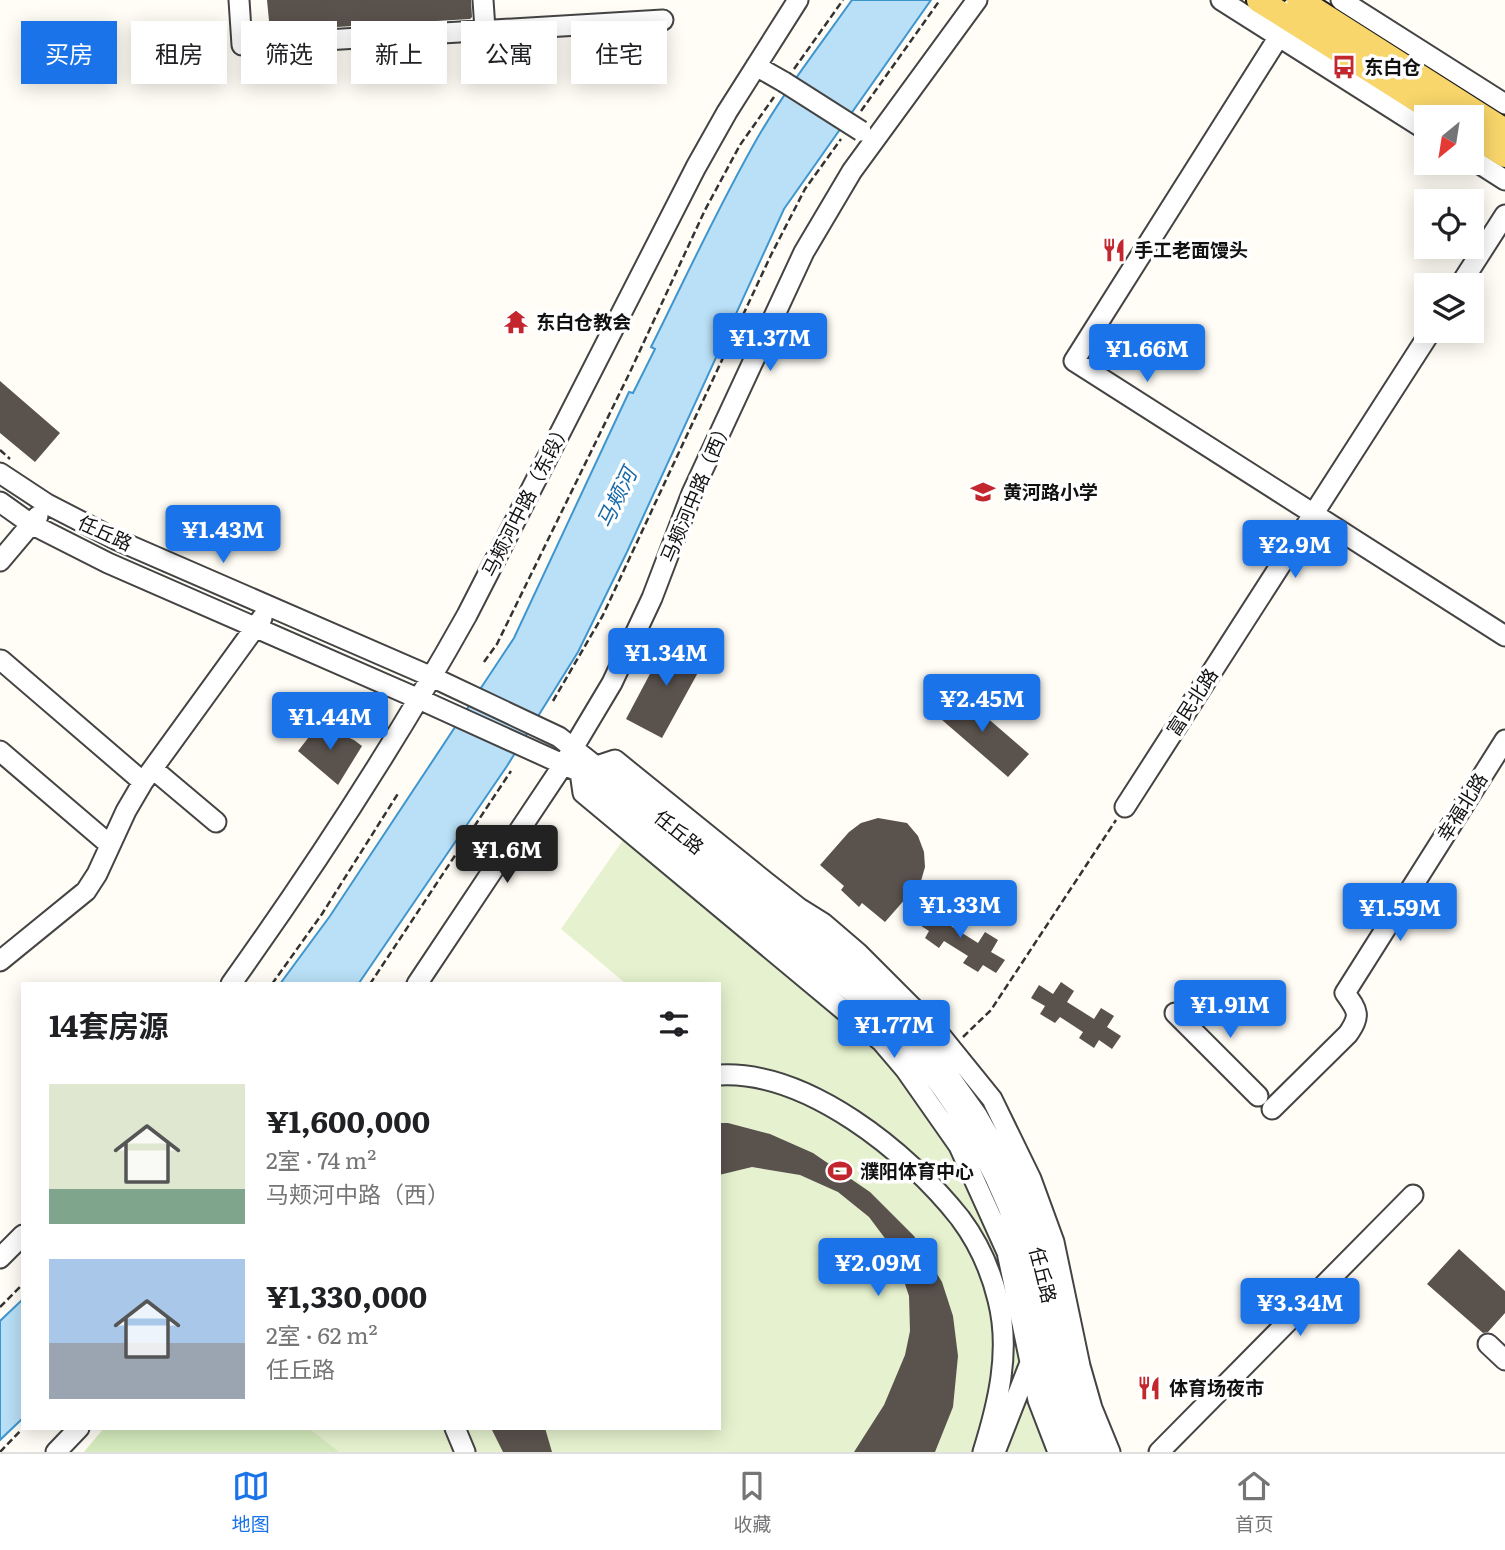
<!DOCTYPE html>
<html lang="zh">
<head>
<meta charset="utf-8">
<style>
  :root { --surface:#fff; --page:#f2f2f2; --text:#202124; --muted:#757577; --line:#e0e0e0; --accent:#1a73e8 }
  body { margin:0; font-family:Literata,"Noto Sans SC",serif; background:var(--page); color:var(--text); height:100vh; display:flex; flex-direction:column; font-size:26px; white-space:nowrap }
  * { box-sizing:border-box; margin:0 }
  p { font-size:23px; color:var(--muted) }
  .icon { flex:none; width:38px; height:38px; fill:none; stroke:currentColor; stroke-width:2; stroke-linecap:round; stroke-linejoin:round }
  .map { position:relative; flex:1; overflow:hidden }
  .side { position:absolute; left:21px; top:982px; width:700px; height:448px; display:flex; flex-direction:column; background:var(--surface); border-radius:0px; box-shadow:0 4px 18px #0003 }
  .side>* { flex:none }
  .guide { position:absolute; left:21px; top:21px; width:700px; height:63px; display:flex; gap:14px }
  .needle { width:46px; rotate:210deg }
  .controls { position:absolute; left:1414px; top:105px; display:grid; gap:14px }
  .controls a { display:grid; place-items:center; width:70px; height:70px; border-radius:0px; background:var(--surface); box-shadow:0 4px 18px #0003; font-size:35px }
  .price { position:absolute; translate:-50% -60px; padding:0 16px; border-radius:7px; background:var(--accent); color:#fff; font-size:23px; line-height:46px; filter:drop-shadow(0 2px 4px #0008) }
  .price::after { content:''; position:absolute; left:50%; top:42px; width:21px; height:16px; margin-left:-10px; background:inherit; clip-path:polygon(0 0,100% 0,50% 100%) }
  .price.active { background:#222; color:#fff }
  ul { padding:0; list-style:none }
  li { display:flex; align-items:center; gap:21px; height:175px; padding:0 28px }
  li span { display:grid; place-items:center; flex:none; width:196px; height:140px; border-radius:0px; color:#555 }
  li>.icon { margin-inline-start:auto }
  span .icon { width:84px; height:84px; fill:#fffc; stroke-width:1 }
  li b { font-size:30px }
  h2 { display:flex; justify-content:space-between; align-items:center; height:84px; padding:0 28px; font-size:30px }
  .tag { padding:0 24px; border-radius:0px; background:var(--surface); box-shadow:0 4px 18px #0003; font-size:24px; line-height:63px }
  .tag.active { background:var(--accent); color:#fff }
  .tabs { display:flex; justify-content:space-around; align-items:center; height:98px; border-top:2px solid var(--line); background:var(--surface); font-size:19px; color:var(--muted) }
  .tabs a { display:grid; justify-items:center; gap:4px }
  .tabs .active { color:var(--accent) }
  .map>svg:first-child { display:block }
</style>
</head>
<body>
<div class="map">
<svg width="1505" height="1452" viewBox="0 0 1505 1452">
  <rect width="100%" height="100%" fill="#fffdf5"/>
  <!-- green -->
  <path fill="#d5ebbd" d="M104,1428H309L340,1452H84Z"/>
  <!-- pitch -->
  <path fill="#e6f2cf" d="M623,840L838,1016L887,1061L920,1102L947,1144L976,1198L996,1253L1015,1329L1028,1400L1046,1452H340L309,1428H719V984L625,983L561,929Z"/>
  <!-- water -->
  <path fill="#b9e0f7" stroke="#3f96cf" stroke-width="2" d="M852,0H931L784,209L627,552L578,652L507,766L359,983L280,984L330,916L514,638L629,392L633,393L655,349L651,347C686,277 719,205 758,137C786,89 820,45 852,0Z
    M23,1299V1418L0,1440V1321Z"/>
  <!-- building -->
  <path fill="#5a524d" d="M267,0H471L472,17L470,19L270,31Z
    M0,381L60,433L35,462L0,433Z
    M669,638L706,658L662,738L626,719Z
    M955,690L1029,754L1008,777L934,713Z
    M319,724L354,740L362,746L338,785L298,751Z
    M878,818L907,823L918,836L924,852L925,867L921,881L885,922L862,903L859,907L841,890L844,886L820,865L849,832L861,823Z
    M945,906L958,915L951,926L978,943L985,932L998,940L991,952L1005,960L996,973L983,965L978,972L963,963L968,956L944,941L939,948L925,938L929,931L915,922L923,909L937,918Z
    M1061,982L1074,991L1067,1002L1094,1019L1101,1008L1114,1016L1107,1027L1121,1036L1112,1049L1099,1040L1094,1048L1079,1038L1083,1032L1060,1017L1055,1023L1040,1014L1045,1006L1031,998L1039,985L1053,994Z
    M719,1123H728L770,1134L813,1153L870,1192L914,1236L942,1282L953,1316L958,1356L953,1407L935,1452H854L884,1405L905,1355L910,1331L909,1296L893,1249L869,1217L838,1192L800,1175L752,1167L719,1175Z
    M1459,1249L1505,1291V1313L1488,1332L1483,1333L1427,1284Z
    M491,1428H545L552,1452H503Z"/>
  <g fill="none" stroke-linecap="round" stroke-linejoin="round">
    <!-- minor casing -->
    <g stroke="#444" stroke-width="23">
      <path id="minor" d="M239,0L242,45L663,20
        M483,0L485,29
        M1221,0L1426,130
        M1341,0L1505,104
        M1292,8L1290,19L1074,361L1505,636
        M756,66L784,82
        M1472,159L1505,180
        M1460,285L1505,215
        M0,473L47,504L117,540L432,677L559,737L818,942L868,985L913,1028L947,1073L977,1115L1006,1166L1029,1222L1046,1280L1070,1396L1092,1452
        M0,502L31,524L108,563L419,699L580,772L857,996C871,1009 887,1021 900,1036C963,1106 1010,1190 1032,1282C1045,1339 1049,1399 1075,1452
        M0,561L38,516
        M0,661L1,660L143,782
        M0,751L110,845
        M597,766L615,760L767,883L799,908L823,923L858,953L941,1036L992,1099L1031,1179L1054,1242L1080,1366L1092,1408L1110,1452
        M153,769L216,822
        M580,772L583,793L882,1042L905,1069L959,1146L1007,1252L1038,1400L1058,1452
        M1125,807L1431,331
        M0,961L86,891L97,874L126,811L143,782L262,618
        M231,984C316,865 396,742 467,615L696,167L727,112L798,0
        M417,984L563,765L612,683L652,598L692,493L804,252L852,171L977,0
        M1175,1013L1258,1096
        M719,1075C807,1070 908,1152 960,1218C978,1242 991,1271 998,1300C1011,1351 998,1404 983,1452
        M1272,1109L1348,1034C1361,1015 1358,1011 1345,993L1505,740
        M0,1258L23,1235
        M1488,1344L1505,1360
        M455,1428L465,1452
        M56,1452L79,1428
        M995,1452L1030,1363
        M1159,1452L1413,1195"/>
    </g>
    <!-- major casing -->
    <g stroke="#222" stroke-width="28">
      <path id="major" d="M1259,0L1445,117
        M1299,0L1505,131
        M1472,134L1505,155"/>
    </g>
    <!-- path -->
    <path stroke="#333" stroke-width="2.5" stroke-dasharray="7 3.5" stroke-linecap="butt" d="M794,69L843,0
      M861,111L940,0
      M0,450L10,459
      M484,662L497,644L630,372L705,210L740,145L774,97
      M553,701L603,615L771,255L805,189L841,139
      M272,984L322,914L399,792
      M370,984L511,771
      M963,1037L991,1010L1116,820
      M0,1307L23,1284
      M0,1452L23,1428"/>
    <!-- minor -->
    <use href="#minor" stroke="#fff" stroke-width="19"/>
    <!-- major -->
    <use href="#major" stroke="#f9d66b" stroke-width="24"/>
    <!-- minor-bridge casing -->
    <g stroke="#444" stroke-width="23" stroke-linecap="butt">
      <path id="minor-bridge" d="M784,82L861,131"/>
    </g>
    <!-- minor-bridge -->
    <use href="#minor-bridge" stroke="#fff" stroke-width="19"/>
  </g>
  <!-- icons -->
  <defs>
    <g id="bus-bare" transform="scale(1.89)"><path d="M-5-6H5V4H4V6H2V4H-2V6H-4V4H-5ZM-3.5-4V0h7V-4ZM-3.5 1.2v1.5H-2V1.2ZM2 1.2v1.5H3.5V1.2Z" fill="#c4262e" stroke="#fff" stroke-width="2.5" paint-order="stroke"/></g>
    <g id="restaurant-bare" transform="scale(1.89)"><path d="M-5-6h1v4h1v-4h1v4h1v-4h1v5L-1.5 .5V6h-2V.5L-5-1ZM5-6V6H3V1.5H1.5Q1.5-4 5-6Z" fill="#c4262e" stroke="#fff" stroke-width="2.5" paint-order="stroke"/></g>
    <g id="temple-bare" transform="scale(1.89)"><path d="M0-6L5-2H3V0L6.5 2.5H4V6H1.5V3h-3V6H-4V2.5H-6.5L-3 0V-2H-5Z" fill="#c4262e" stroke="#fff" stroke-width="2.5" paint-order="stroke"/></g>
    <g id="school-bare" transform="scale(1.89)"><path d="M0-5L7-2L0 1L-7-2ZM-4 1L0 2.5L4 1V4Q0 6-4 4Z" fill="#c4262e" stroke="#fff" stroke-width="2.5" paint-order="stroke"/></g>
    <g id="stadium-bare" transform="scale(1.89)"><path d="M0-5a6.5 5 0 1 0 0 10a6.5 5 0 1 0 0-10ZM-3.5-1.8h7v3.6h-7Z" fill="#c4262e" stroke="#fff" stroke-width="2.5" paint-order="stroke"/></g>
  </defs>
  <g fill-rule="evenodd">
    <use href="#bus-bare" x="1344" y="67"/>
    <use href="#restaurant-bare" x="1114" y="250"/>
    <use href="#temple-bare" x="516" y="322"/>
    <use href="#school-bare" x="983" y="492"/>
    <use href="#stadium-bare" x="840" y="1171"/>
    <use href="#restaurant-bare" x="1149" y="1388"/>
  </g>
  <g text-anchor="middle" stroke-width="7" stroke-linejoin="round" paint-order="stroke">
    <!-- poi labels -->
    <g font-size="19" font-weight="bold" fill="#111" stroke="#fff" text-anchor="start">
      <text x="1364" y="74">东白仓</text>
      <text x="1134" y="257">手工老面馒头</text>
      <text x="536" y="329">东白仓教会</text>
      <text x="1003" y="499">黄河路小学</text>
      <text x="860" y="1178">濮阳体育中心</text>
      <text x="1169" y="1395">体育场夜市</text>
    </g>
    <!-- street labels -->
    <g font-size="19" fill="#111" stroke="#fff">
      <text transform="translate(696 491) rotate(-67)" y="7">马颊河中路（西）</text>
      <text transform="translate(526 499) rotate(-63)" y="7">马颊河中路（东段）</text>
      <text transform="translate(105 533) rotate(25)" y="7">任丘路</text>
      <text transform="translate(1192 702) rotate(-57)" y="7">富民北路</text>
      <text transform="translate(1462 807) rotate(-58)" y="7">幸福北路</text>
      <text transform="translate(679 832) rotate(39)" y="7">任丘路</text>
      <text transform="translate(1043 1275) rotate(76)" y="7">任丘路</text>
    </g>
    <!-- water labels -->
    <g font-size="21" font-style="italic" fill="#1768a6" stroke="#fff">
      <text transform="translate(617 498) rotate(-64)" y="7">马颊河</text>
    </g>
  </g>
</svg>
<div class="controls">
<a><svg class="needle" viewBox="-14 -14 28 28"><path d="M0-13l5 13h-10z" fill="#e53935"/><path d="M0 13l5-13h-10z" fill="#757577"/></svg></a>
<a><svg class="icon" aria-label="locate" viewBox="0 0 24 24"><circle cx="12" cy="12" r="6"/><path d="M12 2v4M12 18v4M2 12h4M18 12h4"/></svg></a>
<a><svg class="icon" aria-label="layers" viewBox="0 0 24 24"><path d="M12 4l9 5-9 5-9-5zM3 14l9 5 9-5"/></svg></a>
</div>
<b class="price" style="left:770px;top:373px">¥1.37M</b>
<b class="price" style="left:1147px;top:384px">¥1.66M</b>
<b class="price" style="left:223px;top:565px">¥1.43M</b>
<b class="price" style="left:1295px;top:580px">¥2.9M</b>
<b class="price" style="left:666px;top:688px">¥1.34M</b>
<b class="price" style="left:982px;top:734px">¥2.45M</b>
<b class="price" style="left:330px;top:752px">¥1.44M</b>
<b class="price active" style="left:507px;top:885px">¥1.6M</b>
<b class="price" style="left:960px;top:940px">¥1.33M</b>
<b class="price" style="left:1400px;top:943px">¥1.59M</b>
<b class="price" style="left:1230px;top:1040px">¥1.91M</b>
<b class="price" style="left:894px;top:1060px">¥1.77M</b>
<b class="price" style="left:878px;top:1298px">¥2.09M</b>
<b class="price" style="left:1300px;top:1338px">¥3.34M</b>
<div class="guide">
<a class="tag active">买房</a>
<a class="tag">租房</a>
<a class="tag">筛选</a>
<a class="tag">新上</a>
<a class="tag">公寓</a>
<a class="tag">住宅</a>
</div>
<section class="side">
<h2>14套房源<svg class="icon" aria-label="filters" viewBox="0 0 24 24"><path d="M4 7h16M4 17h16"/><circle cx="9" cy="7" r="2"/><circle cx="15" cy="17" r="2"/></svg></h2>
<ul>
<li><span style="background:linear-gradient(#dfe7d0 75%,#7fa58c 0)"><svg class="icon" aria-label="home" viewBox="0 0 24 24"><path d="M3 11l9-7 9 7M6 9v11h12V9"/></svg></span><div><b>¥1,600,000</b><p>2室 · 74 m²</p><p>马颊河中路（西）</p></div></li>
<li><span style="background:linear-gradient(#a9c7e8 60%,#9aa5b1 0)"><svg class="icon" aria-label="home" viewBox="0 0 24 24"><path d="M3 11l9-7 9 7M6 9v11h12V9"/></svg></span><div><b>¥1,330,000</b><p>2室 · 62 m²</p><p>任丘路</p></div></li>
</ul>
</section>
</div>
<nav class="tabs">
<a class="active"><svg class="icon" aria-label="map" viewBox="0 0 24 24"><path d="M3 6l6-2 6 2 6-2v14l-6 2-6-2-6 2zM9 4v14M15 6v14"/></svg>地图</a>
<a><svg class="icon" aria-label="saved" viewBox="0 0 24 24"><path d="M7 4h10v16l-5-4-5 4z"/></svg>收藏</a>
<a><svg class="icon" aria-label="home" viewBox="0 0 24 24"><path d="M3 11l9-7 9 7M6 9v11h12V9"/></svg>首页</a>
</nav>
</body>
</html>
